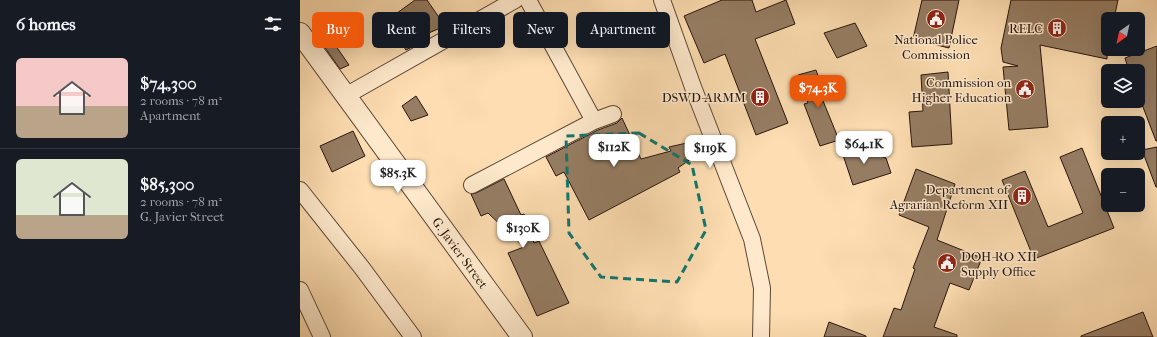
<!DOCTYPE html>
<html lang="en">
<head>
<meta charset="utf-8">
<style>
  :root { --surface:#171b24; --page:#20242c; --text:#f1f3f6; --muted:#9ea1a6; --line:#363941; --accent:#ea580c }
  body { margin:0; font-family:"IM FELL French Canon",serif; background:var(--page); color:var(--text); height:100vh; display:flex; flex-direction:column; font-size:15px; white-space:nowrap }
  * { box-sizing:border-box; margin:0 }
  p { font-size:13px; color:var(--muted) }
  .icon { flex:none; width:22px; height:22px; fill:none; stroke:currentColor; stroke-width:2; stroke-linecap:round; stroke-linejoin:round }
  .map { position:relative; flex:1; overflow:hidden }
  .drawer { display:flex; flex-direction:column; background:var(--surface); width:300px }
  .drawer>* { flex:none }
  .guide { position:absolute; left:12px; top:12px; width:380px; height:36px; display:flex; gap:8px }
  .needle { width:26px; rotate:213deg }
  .tools { position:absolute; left:801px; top:12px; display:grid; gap:8px }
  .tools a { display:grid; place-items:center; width:44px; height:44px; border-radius:6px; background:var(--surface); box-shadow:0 4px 16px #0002; font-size:20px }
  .price { position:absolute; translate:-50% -34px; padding:0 9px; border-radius:8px; background:#fff; color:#222; font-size:13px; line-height:26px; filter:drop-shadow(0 1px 2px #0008) }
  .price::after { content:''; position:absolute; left:50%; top:24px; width:12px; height:9px; margin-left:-6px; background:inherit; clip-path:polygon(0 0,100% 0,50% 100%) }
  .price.active { background:var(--accent); color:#fff }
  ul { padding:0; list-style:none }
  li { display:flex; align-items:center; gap:12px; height:100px; padding:0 16px }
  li+li { border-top:1px solid var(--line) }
  li span { display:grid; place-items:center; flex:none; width:112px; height:80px; border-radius:6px; color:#555 }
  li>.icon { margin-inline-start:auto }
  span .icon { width:48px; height:48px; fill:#fffc; stroke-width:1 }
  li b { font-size:17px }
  h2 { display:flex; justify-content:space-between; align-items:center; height:48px; padding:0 16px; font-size:17px }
  .pill { padding:0 14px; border-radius:6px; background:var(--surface); box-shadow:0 4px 16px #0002; font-size:14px; line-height:36px }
  .pill.active { background:var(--accent); color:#fff }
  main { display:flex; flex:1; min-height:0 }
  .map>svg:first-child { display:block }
</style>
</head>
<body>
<main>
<section class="drawer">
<h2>6 homes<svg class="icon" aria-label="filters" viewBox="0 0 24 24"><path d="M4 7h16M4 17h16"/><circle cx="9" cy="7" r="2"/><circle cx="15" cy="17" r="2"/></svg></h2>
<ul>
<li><span style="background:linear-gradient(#f6c9c9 60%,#b9a48a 0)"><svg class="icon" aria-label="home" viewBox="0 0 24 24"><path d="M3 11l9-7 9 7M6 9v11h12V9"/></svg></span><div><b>$74,300</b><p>2 rooms · 78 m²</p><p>Apartment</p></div></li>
<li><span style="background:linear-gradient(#dfe7d0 70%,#b9a48a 0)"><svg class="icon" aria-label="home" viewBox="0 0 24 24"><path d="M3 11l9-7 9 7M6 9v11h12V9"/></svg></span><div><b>$85,300</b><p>2 rooms · 78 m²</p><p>G. Javier Street</p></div></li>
</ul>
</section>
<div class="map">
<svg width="857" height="337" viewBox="0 0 857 337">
  <rect width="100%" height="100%" fill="#fdddb1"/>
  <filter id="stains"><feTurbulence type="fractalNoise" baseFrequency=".005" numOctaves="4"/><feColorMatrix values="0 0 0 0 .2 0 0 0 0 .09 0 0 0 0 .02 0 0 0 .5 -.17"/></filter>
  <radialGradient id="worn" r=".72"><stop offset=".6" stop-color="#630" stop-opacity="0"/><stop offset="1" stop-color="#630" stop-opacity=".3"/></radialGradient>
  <!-- building -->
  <path fill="#967d63" stroke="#27150e" d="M115,0H127L145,26L117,38L120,43L106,50L86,21Z
    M422,0H452L456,12L486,0L495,24L455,39L488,123L456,135L425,54L404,63L384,16Z
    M622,0H659L649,48L613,39Z
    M711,0H818L814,19H808L807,59L740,45L748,127L709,130L703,67L718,66L703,62L701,48Z
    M555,23L567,46L537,58L524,33Z
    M27,33L49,65L40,69L19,39Z
    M857,46V141H856L838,94V71H829L825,58Z
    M516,70L523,90L519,91L539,140L520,146L504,104L508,103L498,75Z
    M648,72L652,144L612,147L609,112L623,111L621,75Z
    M116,96L128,115L111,121L102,106Z
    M322,118L341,159L371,151L369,147L391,142L399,153L378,168L380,172L289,220L264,172L256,176L246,157L298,130L317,123Z
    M53,131L65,156L32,172L20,146Z
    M551,145L586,158L591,173L553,185L541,149Z
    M857,147V187H856L842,150Z
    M782,148L814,228L734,259L702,180L725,171L748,227L783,213L760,157Z
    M616,169L655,184L637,240L682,258L669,290L650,283L634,327L657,335V337H583L594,308L601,310L615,269L613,268L629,227L599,215Z
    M204,179L221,215L224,214L234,243L239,241L269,303L237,316L208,253L224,247L188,213L181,216L171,194L176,193Z
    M843,312L853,337H781V336Z
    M529,322L566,336V337H524Z"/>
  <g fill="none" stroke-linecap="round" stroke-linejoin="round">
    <!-- minor casing -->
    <g stroke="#5c4737" stroke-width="18">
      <path id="minor" d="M228,0L294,121
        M362,0L393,87L452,239L462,288L461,337
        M47,95L215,0
        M172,185L294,121L313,114
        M0,190L62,268L113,337
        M0,290L22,337"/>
    </g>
    <!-- tertiary casing -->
    <g stroke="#5c4737" stroke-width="22">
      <g id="tertiary">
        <path id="s1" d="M0,33L222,337"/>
      </g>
    </g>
    <!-- minor -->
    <use href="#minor" stroke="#fee9cc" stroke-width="16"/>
    <!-- tertiary -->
    <use href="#tertiary" stroke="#fee9cc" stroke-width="20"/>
  </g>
  <!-- marked area -->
  <path fill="none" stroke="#0f766e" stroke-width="3" stroke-dasharray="8 5" stroke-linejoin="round" d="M339,133L392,165L406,230L377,282L301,277L269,233L266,136Z"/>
  <!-- icons -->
  <defs>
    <g id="civic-disc" transform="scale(1)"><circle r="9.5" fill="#8f2418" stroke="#fee9cc"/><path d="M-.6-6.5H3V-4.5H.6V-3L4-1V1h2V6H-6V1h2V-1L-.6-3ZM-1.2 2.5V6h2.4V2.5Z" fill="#fff"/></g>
    <g id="building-disc" transform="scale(1)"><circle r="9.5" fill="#8f2418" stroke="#fee9cc"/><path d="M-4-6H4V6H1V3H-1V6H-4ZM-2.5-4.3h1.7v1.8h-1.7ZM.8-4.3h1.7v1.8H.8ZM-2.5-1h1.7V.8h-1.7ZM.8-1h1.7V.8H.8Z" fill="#fff"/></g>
  </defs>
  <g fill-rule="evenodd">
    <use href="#civic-disc" x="636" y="19"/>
    <use href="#building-disc" x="757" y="28"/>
    <use href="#civic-disc" x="725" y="89"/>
    <use href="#building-disc" x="460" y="97"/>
    <use href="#building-disc" x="722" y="196"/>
    <use href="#civic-disc" x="647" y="263"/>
  </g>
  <g text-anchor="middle" stroke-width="3" stroke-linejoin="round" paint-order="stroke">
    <!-- poi labels -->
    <g font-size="13" fill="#27150e" stroke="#fee9cc" text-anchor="end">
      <text x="743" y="33">RELC</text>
      <text x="636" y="44" text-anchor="middle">National Police<tspan x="636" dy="15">Commission</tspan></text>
      <text x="711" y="87">Commission on<tspan x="711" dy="15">Higher Education</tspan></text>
      <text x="446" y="102">DSWD-ARMM</text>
      <text x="708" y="194">Department of<tspan x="708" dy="15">Agrarian Reform XII</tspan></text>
      <text x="661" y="261" text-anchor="start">DOH-RO XII<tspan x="661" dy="15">Supply Office</tspan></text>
    </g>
    <!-- street labels -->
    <g font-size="13" fill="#27150e" stroke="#fee9cc">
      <text dy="5" stroke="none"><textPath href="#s1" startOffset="272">G. Javier Street</textPath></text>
    </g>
  </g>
  <rect width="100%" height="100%" filter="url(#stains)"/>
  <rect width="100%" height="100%" fill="url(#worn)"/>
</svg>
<div class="tools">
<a><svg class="needle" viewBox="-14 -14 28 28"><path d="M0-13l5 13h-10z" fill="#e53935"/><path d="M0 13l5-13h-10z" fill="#9ea1a6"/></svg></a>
<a><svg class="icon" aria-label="layers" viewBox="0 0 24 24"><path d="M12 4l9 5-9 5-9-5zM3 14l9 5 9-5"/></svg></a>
<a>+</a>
<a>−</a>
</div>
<b class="price active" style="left:518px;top:109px">$74.3K</b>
<b class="price" style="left:564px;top:165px">$64.1K</b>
<b class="price" style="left:314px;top:168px">$112K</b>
<b class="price" style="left:410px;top:169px">$119K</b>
<b class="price" style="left:98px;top:194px">$85.3K</b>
<b class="price" style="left:223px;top:249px">$130K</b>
<div class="guide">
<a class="pill active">Buy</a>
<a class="pill">Rent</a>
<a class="pill">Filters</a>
<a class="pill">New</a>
<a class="pill">Apartment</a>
</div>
</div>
</main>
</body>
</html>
